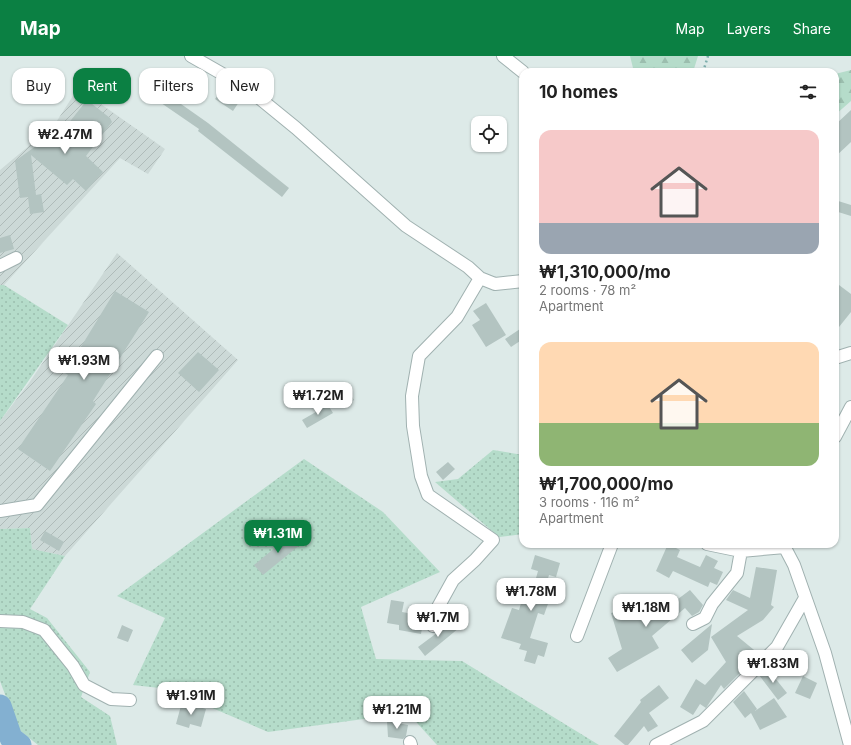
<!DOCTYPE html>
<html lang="en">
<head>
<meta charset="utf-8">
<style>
  :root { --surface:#fff; --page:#f6f6f6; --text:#222; --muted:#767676; --accent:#0b8043 }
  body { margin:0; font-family:Inter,sans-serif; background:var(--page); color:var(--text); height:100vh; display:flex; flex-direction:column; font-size:15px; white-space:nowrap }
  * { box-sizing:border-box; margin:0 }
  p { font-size:13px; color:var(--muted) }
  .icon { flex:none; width:22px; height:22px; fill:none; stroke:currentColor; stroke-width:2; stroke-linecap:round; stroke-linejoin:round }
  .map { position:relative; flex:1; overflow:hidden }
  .panel { position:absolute; left:519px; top:12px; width:320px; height:480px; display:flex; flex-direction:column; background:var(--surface); border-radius:12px; box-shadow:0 1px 3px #0004 }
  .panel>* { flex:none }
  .banner { position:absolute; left:12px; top:12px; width:380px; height:36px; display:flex; gap:8px }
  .controls { position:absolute; left:471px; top:60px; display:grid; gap:8px }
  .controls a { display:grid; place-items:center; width:36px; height:36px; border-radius:8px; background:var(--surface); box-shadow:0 1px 3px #0004; font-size:20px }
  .price { position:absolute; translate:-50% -34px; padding:0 9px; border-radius:8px; background:#fff; color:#222; font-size:13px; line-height:26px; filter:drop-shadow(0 1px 2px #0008) }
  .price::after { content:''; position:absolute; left:50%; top:24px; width:12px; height:9px; margin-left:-6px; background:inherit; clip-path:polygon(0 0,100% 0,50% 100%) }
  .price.on { background:var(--accent); color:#fff }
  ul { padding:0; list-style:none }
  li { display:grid; align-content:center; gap:8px; height:212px; padding:0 20px }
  li span { display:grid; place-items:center; height:124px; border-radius:12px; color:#555 }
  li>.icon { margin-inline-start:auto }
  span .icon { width:72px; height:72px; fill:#fffc; stroke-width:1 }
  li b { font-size:17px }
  h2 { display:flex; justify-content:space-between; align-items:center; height:48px; padding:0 20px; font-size:17px }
  .pill { padding:0 14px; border-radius:12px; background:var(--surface); box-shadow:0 1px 3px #0004; font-size:14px; line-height:36px }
  .pill.on { background:var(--accent); color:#fff }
  header { display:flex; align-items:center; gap:24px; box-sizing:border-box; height:56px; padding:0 20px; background:var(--accent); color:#fff }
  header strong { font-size:19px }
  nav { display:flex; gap:22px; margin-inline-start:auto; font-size:14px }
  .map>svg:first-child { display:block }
</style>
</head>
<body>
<header>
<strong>Map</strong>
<nav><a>Map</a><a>Layers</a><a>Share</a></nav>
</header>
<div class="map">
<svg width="851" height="689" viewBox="0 0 851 689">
  <defs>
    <pattern id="industrial-furrows" width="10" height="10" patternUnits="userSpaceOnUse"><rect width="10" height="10" fill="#ccd9d7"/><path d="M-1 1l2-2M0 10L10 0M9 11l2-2" fill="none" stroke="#afbbb9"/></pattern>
    <pattern id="grass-dots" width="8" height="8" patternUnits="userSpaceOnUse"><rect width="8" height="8" fill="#b5dcca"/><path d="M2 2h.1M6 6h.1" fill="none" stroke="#9bbeae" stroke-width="1.8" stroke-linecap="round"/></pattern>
    <pattern id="forest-firs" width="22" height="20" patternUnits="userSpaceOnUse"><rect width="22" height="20" fill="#b5dcca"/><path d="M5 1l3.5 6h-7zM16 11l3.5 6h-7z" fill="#9bbeae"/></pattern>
  </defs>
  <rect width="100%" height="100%" fill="#ddeae8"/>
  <!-- industrial -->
  <path fill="url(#industrial-furrows)" d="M78,32L165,93L148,118L120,102L4,229H0V114L55,68Z
    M117,197L238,304L65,500L32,493L30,472L0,473V365L29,327Z"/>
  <!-- grass -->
  <path fill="url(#grass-dots)" d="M0,229H4L68,269L0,365Z
    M493,394L523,399V478L499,481L435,426L458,423Z
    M304,403L383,456L440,516L361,551L376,603L462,605L599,689H437L408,657L268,676L168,633L133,629L165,562L117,540Z
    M30,472L32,493L65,500L30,553L47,562L90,616L81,641L110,660L117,689H38L18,673L0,625V473Z"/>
  <!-- forest -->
  <path fill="url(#forest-firs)" d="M630,0H698L693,16H634Z
    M851,14V45L835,59V18Z"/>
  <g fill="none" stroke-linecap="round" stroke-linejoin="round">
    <!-- river -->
    <path stroke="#83b0d1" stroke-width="23" d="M0,650L11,682L20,689"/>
  </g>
  <!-- building -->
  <path fill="#b3c4c1" d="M154,29L208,67L289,132L282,141L198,75L199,73L148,38Z
    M222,34L239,46L233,55L215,43Z
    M87,44L110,62L112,66L86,100L103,116L86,135L73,123L67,129L31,99L36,139L41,138L44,156L30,158L28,141L20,142L15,105L57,75L60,78Z
    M851,54V86L835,101V69Z
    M835,144L851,149V160L835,155Z
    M10,179L14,193L0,197V182Z
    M835,226L851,238V256L835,276Z
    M115,235L149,256L93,345L96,348L50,415L18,393L68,319L65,317Z
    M486,247L506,279L486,291L472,269L480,264L473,255Z
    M523,271V283L511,291L505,283Z
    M198,296L219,314L199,336L178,317Z
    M349,336L354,344L341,352L336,344Z
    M328,349L333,357L307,372L302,364Z
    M448,406L455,413L443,424L436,416Z
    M45,475L64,486L59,495L40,484Z
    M293,477L301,488L263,519L254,509Z
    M668,488L680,494L677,501L700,511L706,499L718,505L714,512L723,516L717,529L710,526L708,531L673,515L669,522L656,515Z
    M535,499L560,507L556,521L549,519L542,543L549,545L544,559L538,557L530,582L548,587L544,601L538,599L535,608L524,605L527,595L519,593L521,588L501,582L512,552L519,554L524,537L531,540L538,515L531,513Z
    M756,511L777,514L771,549L774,551L763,564L737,580L759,598L724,633L721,629L706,652L700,648L693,659L680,651L696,623L705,629L726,606L711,581L748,554L726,544L733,534L750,542Z
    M690,534L703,549L699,556L692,560L685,552L652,580L659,592L617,616L608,602L622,593L611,557L639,549L644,566L674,540L678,543Z
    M391,544L404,546L402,556L424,560L421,578L399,574V569L387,567Z
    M453,565L459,572L425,600L418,591Z
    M712,568L708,594L692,607L681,594Z
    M122,569L133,574L128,586L117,582Z
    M767,612L787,637L778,644L759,619Z
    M803,620L817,627L810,643L795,637Z
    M659,629L669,642L649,657L658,670L648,676L644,670L628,689H625L614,680L641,646L640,644Z
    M744,635L757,653L755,655L774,642L787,661L760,674L751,657L745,662L733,646Z
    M182,646L206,653L201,671L190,668L189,672L176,668Z
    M387,665L408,669L406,680L403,683L388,681Z"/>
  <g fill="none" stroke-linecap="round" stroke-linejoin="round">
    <!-- minor casing -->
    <g stroke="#a0b1b0" stroke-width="14">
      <path id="minor" d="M191,0L247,32L296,72L406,170L468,211L480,222L495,228L523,225
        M503,0L523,16
        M0,210L16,202
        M835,302L851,297
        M835,381L851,351
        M0,455L37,449L157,300
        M707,488L741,495L785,491
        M783,488L794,509L825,597L850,689
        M0,565L23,566L44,574L73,610L84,629L111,643L130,644
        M693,568L705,562L712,548L737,517L741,495
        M433,570L437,553L453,524L475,504L493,484L428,439L421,420L413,370L412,340L419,300L457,261L480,222
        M577,580L612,488
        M410,686L411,689
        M656,689L703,665L777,591L805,542"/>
    </g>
    <!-- path -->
    <path stroke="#7daeac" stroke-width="2.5" stroke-dasharray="2 3" stroke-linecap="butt" d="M703,16L708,0"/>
    <!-- minor -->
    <use href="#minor" stroke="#fff" stroke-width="12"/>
  </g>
</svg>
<div class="controls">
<a><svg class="icon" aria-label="locate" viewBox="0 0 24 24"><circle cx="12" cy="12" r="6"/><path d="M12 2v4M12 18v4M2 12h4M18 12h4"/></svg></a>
</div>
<b class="price" style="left:65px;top:99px">₩2.47M</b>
<b class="price" style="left:84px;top:325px">₩1.93M</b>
<b class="price" style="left:318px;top:360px">₩1.72M</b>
<b class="price on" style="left:278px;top:498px">₩1.31M</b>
<b class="price" style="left:531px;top:556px">₩1.78M</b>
<b class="price" style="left:646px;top:572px">₩1.18M</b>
<b class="price" style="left:438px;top:582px">₩1.7M</b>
<b class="price" style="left:773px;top:628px">₩1.83M</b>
<b class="price" style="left:191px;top:660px">₩1.91M</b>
<b class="price" style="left:397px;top:674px">₩1.21M</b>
<div class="banner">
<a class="pill">Buy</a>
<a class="pill on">Rent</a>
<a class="pill">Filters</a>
<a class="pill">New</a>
</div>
<section class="panel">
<h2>10 homes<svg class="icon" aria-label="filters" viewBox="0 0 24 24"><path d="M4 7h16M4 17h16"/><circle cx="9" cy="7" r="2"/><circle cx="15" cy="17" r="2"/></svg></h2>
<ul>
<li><span style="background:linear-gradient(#f6c9c9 75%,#9aa5b1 0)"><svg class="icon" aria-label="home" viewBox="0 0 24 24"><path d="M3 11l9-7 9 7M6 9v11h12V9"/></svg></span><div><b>₩1,310,000/mo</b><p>2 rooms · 78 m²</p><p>Apartment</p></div></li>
<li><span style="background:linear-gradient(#ffd9b3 65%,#8fb573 0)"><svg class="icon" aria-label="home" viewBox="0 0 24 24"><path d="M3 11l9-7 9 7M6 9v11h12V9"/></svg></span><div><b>₩1,700,000/mo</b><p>3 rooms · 116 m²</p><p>Apartment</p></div></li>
</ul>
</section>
</div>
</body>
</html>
